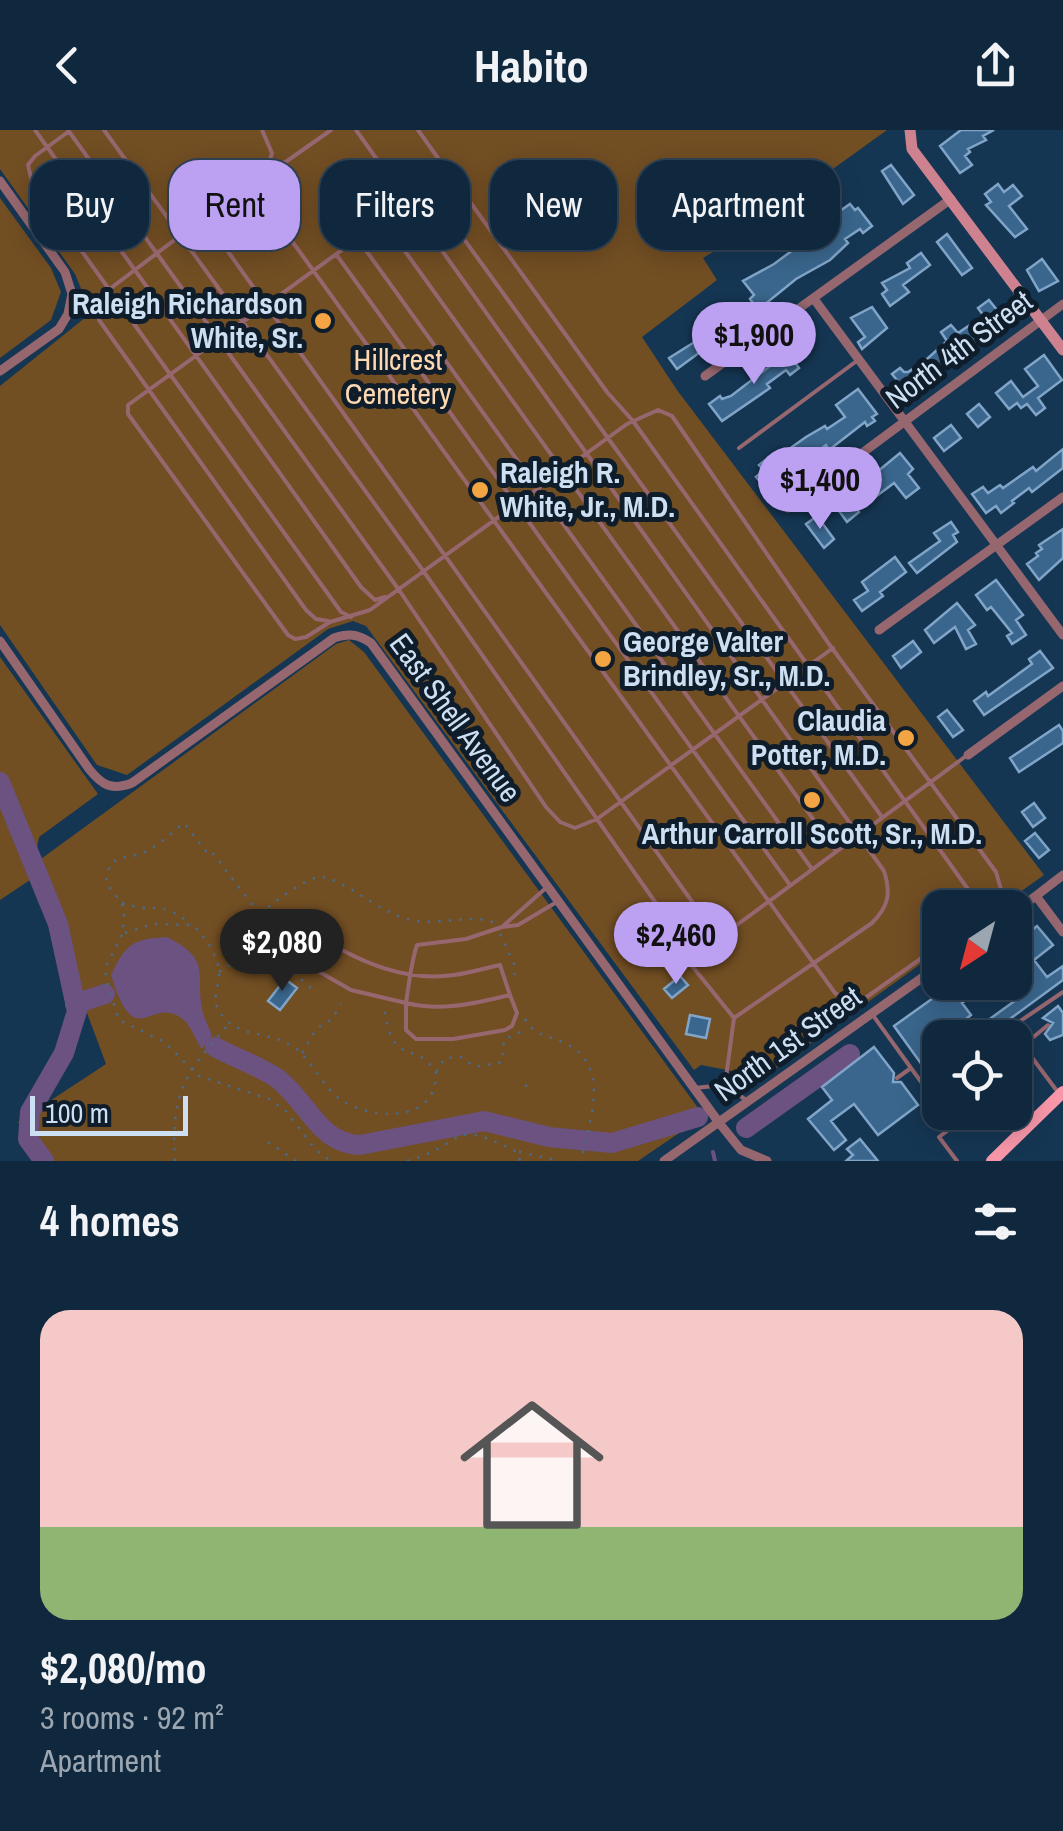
<!DOCTYPE html>
<html lang="en">
<head>
<meta charset="utf-8">
<style>
  :root { --surface:#10283e; --page:#1e3449; --text:#f1f3f6; --muted:#9ca6b0; --line:#304458; --accent:#bca0f2 }
  body { margin:0; font-family:"Archivo Narrow",sans-serif; background:var(--page); color:var(--text); height:100vh; display:flex; flex-direction:column; font-size:38px; white-space:nowrap }
  * { box-sizing:border-box; margin:0 }
  p { font-size:32px; color:var(--muted) }
  .icon { flex:none; width:55px; height:55px; fill:none; stroke:currentColor; stroke-width:2; stroke-linecap:round; stroke-linejoin:round }
  .map { position:relative; height:1031px; overflow:hidden }
  .drawer { display:flex; flex-direction:column; background:var(--surface); flex:1 }
  .drawer>* { flex:none }
  .top-card { position:absolute; left:30px; top:30px; width:1005px; height:90px; display:flex; gap:20px }
  .needle { width:65px; rotate:216deg }
  .tools { position:absolute; left:922px; top:760px; display:grid; gap:20px }
  .tools a { display:grid; place-items:center; width:110px; height:110px; border-radius:20px; background:var(--surface); box-shadow:0 5px 25px #0003,0 0 0 2px var(--line); font-size:50px }
  .scale { position:absolute; left:30px; bottom:25px; width:158px; box-sizing:border-box; padding-left:10px; border:5px solid #cddff2; border-top:0; font-size:28px; line-height:35px; white-space:nowrap; color:#cddff2; -webkit-text-stroke:8px #0f1d2a; paint-order:stroke }
  .price { position:absolute; translate:-50% -85px; padding:0 22px; border-radius:35px; background:var(--accent); color:#111; font-size:32px; line-height:65px; filter:drop-shadow(0 2px 5px #0008) }
  .price::after { content:''; position:absolute; left:50%; top:60px; width:30px; height:22px; margin-left:-15px; background:inherit; clip-path:polygon(0 0,100% 0,50% 100%) }
  .price.selected { background:#222; color:#fff }
  ul { padding:0; list-style:none }
  li { display:grid; align-content:center; gap:20px; height:530px; padding:0 40px }
  li span { display:grid; place-items:center; height:310px; border-radius:30px; color:#555 }
  li>.icon { margin-inline-start:auto }
  span .icon { width:180px; height:180px; fill:#fffc; stroke-width:1 }
  li b { font-size:42px }
  h2 { display:flex; justify-content:space-between; align-items:center; height:120px; padding:0 40px; font-size:42px }
  .chip { padding:0 35px; border-radius:30px; background:var(--surface); box-shadow:0 5px 25px #0003,0 0 0 2px var(--line); font-size:35px; line-height:90px }
  .chip.selected { background:var(--accent); color:#111 }
  header { display:flex; justify-content:space-between; align-items:center; height:130px; padding:0 40px; background:var(--surface); font-size:45px; font-weight:800 }
  .map>svg:first-child { display:block }
</style>
</head>
<body>
<header><svg class="icon" aria-label="back" viewBox="0 0 24 24"><path d="M15 5l-7 7 7 7"/></svg>Habito<svg class="icon" aria-label="share" viewBox="0 0 24 24"><path d="M12 15V3M7 8l5-5 5 5M5 13v7h14v-7"/></svg></header>
<div class="map">
<svg width="1063" height="1031" viewBox="0 0 1063 1031">
  <rect width="100%" height="100%" fill="#153653"/>
  <!-- green -->
  <path fill="#724e23" d="M0,0H887L819,49L818,58L703,128L717,150L642,207L677,260L1044,745L999,777L940,778V820L764,947L701,935L694,940L366,496L353,491L328,499L127,645L97,635L0,495V256L91,183L75,144L0,39Z
    M0,68L51,138L61,162L51,190L0,228Z
    M349,510L364,522L704,986L638,1031H45L18,992L106,934L36,746L0,770V527L98,664L39,707L34,734L336,514Z"/>
  <!-- water -->
  <path fill="#6b5281" d="M167,807C214,831 194,844 203,883C205,891 210,898 212,906L202,919C194,909 192,895 180,887C149,867 135,924 111,845C126,814 132,809 167,807Z"/>
  <g fill="none" stroke-linecap="round" stroke-linejoin="round">
    <!-- stream -->
    <path stroke="#6b5281" stroke-width="4" d="M713,1022L715,1031"/>
    <!-- river -->
    <path stroke="#6b5281" stroke-width="20" d="M0,652L58,794L77,881L64,923L30,982L28,1009L44,1031
      M75,874L105,864
      M215,917C235,928 259,936 278,949C307,971 319,1014 360,1015L484,991L549,1007L612,1013L698,987
      M746,998L850,924"/>
  </g>
  <!-- building -->
  <path fill="#3a668d" stroke="#81a5c8" stroke-width="2.5" d="M961,0H994L983,6L986,10L968,19L970,22L965,26L972,35L960,43L940,16Z
    M891,35L914,65L903,74L882,41Z
    M998,54L1004,62L1013,55L1022,66L1009,76L1027,99L1015,107L986,75L991,72L985,64Z
    M850,74L855,80L858,78L872,96L863,103L860,99L845,109L848,113L830,130L796,149L758,180L750,169L754,165L743,151L774,134L801,114L799,111L817,97Z
    M947,104L972,138L962,145L937,112Z
    M921,123L930,135L903,155L909,162L890,176L882,164L887,160L882,153L910,138L907,133Z
    M1042,129L1058,151L1039,161L1027,140Z
    M989,170L1005,190L993,199L978,178Z
    M872,177L887,198L862,219L858,212L865,207L851,188Z
    M951,195L958,203L970,195L980,209L905,260L892,244L900,238L904,242H908L927,229L947,211L941,202Z
    M701,208L707,217L677,239L669,228Z
    M787,222L799,238L790,245L786,240L767,254L770,258L722,291L709,274L720,266L722,269L731,266L774,233L772,230Z
    M1044,225L1062,250L1038,268L1045,278L1036,285L1027,274L1021,278L1017,273L1009,279L996,263L1011,251L1023,267L1038,256L1025,239Z
    M858,259L877,284L872,287L875,291L867,296L865,292L829,320L826,315L796,337L792,332L762,354L756,347L764,340L759,335L772,325L775,329L806,307L825,296L827,299L845,287L836,275Z
    M979,274L990,287L978,297L967,284Z
    M951,295L961,308L944,321L934,308Z
    M1063,319V338L1032,362L1029,358L1012,371L1014,373L1001,383L996,376L986,383L972,364L983,357L988,363L1000,355L1003,358L1033,337L1036,341Z
    M900,323L913,339L908,344L919,358L906,368L894,353L870,371L860,356Z
    M847,365L859,382L847,392L834,374Z
    M817,386L834,409L824,418L806,394Z
    M951,392L958,402L953,405L957,412L917,443L909,433L940,411L934,403Z
    M1063,399V428L1039,450L1027,434L1038,426L1036,423L1042,419L1039,415Z
    M895,427L906,442L880,462L883,466L862,481L854,470L868,461L862,452Z
    M996,450L1023,485L1016,490L1026,505L1012,514L1007,506L1012,503L991,477L987,480L976,465Z
    M957,473L975,495L968,500L976,514L966,519L955,497L934,513L925,500Z
    M913,511L921,522L901,538L893,526Z
    M1040,521L1053,538L984,585L974,571L986,562L988,566L1032,534L1029,529Z
    M947,580L963,600L953,607L938,587Z
    M1059,595L1063,601V613L1019,642L1010,628Z
    M1034,673L1045,688L1033,697L1022,682Z
    M1035,703L1049,720L1039,728L1025,711Z
    M1037,796L1053,815L1034,830L1047,847L1063,836V850L999,897L1007,908H940V938L930,946L894,896L950,856L953,861L963,852H989L962,873L971,885L961,893L969,904L1027,862L1015,847V814Z
    M680,846L688,855L672,868L664,859Z
    M285,849L297,858L280,880L268,871Z
    M1058,876L1063,883V905L1050,910L1045,904L1053,893L1043,888Z
    M690,885L710,889L706,908L686,904Z
    M874,917L894,943L893,952H901L918,975L878,1005L854,974L831,991L846,1010L834,1020L808,989L832,970L822,957Z
    M1015,919L1032,943L1023,950L1015,938Z
    M860,1009L878,1031H846L853,1025L847,1019Z"/>
  <g fill="none" stroke-linecap="round" stroke-linejoin="round">
    <!-- path -->
    <path stroke="#4d6983" stroke-width="2.5" stroke-dasharray="2.5 8" stroke-linecap="butt" d="M122,773C156,785 156,767 191,794
      M1015,798L1037,781
      M125,803L153,794L193,795C206,808 216,822 219,840C221,856 209,868 221,884C239,908 266,901 289,914C312,927 320,955 341,970C372,990 437,994 436,943C415,907 393,942 384,877
      M500,804L514,834L515,853
      M244,822L271,825
      M219,842C251,823 236,816 252,793C260,781 307,746 321,747C345,749 379,783 411,790C434,796 480,783 494,793
      M311,858L273,825L260,785L212,722L208,724L184,693C172,702 158,716 145,722C125,731 108,721 106,753L122,773L124,782L123,803L106,836V849L119,890L163,911L199,946L269,969L285,980L316,1020L331,1031
      M525,889C535,906 546,905 563,912C613,934 589,991 581,1031
      M302,923L316,899L332,889L341,874
      M436,942L445,928L461,927L475,937L502,932L504,909L528,899
      M525,956L529,955
      M268,1012L296,1031
      M519,1022L560,1031
      M175,1031C171,962 184,945 229,894
      M407,1031C469,1014 447,986 517,1022L520,1031"/>
    <!-- lane -->
    <path stroke="#97676f" stroke-width="4" d="M35,0L361,457L375,470L385,467
      M68,0L399,460L546,677L560,692L575,698L597,689L833,518
      M104,0L424,442L681,809L688,831L734,888L725,955L694,958
      M262,0L272,23L267,40L111,158L102,174L99,190L306,480L316,489L328,491
      M356,0L884,741C891,763 889,776 872,793L734,888
      M418,0L445,38L444,46L128,275V284L288,505L295,509L306,507L330,492L370,480L627,294L658,280L672,286L829,514L996,742L1002,763L992,778
      M68,2L35,26L28,35L32,52L341,482L351,487
      M267,40L287,31L331,0
      M447,40L607,262L633,291L975,769L981,773L998,770
      M250,53L835,863L848,871H861L940,815
      M427,58L882,687
      M204,88L718,808
      M384,92L836,721
      M357,108L812,739
      M336,124L790,755
      M739,318L858,230
      M547,757L502,797L518,795L555,773
      M502,797L466,809L417,815C411,833 409,854 406,873L351,860L304,833L305,827L322,809C363,833 406,852 454,845C470,843 485,838 500,835L510,865C475,873 443,882 406,873V900L416,909H453L505,900L512,896L517,883L510,865
      M688,831L966,626
      M872,884L911,938L897,948
      M1025,914L1048,895
      M911,938L940,978
      M725,955L746,970
      M1057,961L1010,898L1063,862
      M1015,969L1034,986
      M943,982L952,995
      M957,1031L939,1007L972,982"/>
    <!-- street -->
    <path stroke="#97676f" stroke-width="9" d="M0,51L65,142L72,164L68,184L59,199L0,241
      M814,169L1063,505
      M705,246L951,69
      M788,378L1063,174
      M879,500L1063,367
      M0,511L89,639C102,655 111,661 132,653L334,508C349,503 358,504 371,513L720,994L741,1020L767,1031
      M968,625L1063,556
      M1036,766L1063,802
      M1015,782L1063,745
      M664,1031L940,835"/>
    <!-- secondary -->
    <path stroke="#ce8290" stroke-width="11" d="M910,0L912,19L1063,220"/>
    <!-- primary -->
    <path stroke="#f997aa" stroke-width="12" d="M992,1031L1063,962"/>
  </g>
  <!-- markers -->
  <g fill="#f3a443" stroke="#0f1d2a" stroke-width="4">
    <circle cx="323" cy="191" r="10"/>
    <circle cx="480" cy="360" r="10"/>
    <circle cx="603" cy="529" r="10"/>
    <circle cx="906" cy="608" r="10"/>
    <circle cx="812" cy="670" r="10"/>
  </g>
  <g text-anchor="middle" stroke-width="10" stroke-linejoin="round" paint-order="stroke">
    <!-- poi labels -->
    <g font-size="30" font-weight="bold" fill="#cddff2" stroke="#0f1d2a" text-anchor="end">
      <text x="303" y="184">Raleigh Richardson<tspan x="303" dy="34">White, Sr.</tspan></text>
      <text x="500" y="353" text-anchor="start">Raleigh R.<tspan x="500" dy="34">White, Jr., M.D.</tspan></text>
      <text x="623" y="522" text-anchor="start">George Valter<tspan x="623" dy="34">Brindley, Sr., M.D.</tspan></text>
      <text x="886" y="601">Claudia<tspan x="886" dy="34">Potter, M.D.</tspan></text>
      <text x="812" y="714" text-anchor="middle">Arthur Carroll Scott, Sr., M.D.</text>
    </g>
    <!-- street labels -->
    <g font-size="30" fill="#cddff2" stroke="#0f1d2a">
      <text transform="translate(959 220) rotate(-37)" y="10">North 4th Street</text>
      <text transform="translate(455 588) rotate(54)" y="10">East Shell Avenue</text>
      <text transform="translate(788 914) rotate(-36)" y="10">North 1st Street</text>
    </g>
    <!-- park labels -->
    <g font-size="30" fill="#fdd8b1" stroke="#0f1d2a">
      <text x="398" y="240">Hillcrest<tspan x="398" dy="34">Cemetery</tspan></text>
    </g>
  </g>
</svg>
<div class="tools">
<a><svg class="needle" viewBox="-14 -14 28 28"><path d="M0-13l5 13h-10z" fill="#e53935"/><path d="M0 13l5-13h-10z" fill="#9ca6b0"/></svg></a>
<a><svg class="icon" aria-label="locate" viewBox="0 0 24 24"><circle cx="12" cy="12" r="6"/><path d="M12 2v4M12 18v4M2 12h4M18 12h4"/></svg></a>
</div>
<div class="scale">100 m</div>
<b class="price" style="left:754px;top:257px">$1,900</b>
<b class="price" style="left:820px;top:402px">$1,400</b>
<b class="price" style="left:676px;top:857px">$2,460</b>
<b class="price selected" style="left:282px;top:864px">$2,080</b>
<div class="top-card">
<a class="chip">Buy</a>
<a class="chip selected">Rent</a>
<a class="chip">Filters</a>
<a class="chip">New</a>
<a class="chip">Apartment</a>
</div>
</div>
<section class="drawer">
<h2>4 homes<svg class="icon" aria-label="filters" viewBox="0 0 24 24"><path d="M4 7h16M4 17h16"/><circle cx="9" cy="7" r="2"/><circle cx="15" cy="17" r="2"/></svg></h2>
<ul>
<li><span style="background:linear-gradient(#f6c9c9 70%,#8fb573 0)"><svg class="icon" aria-label="home" viewBox="0 0 24 24"><path d="M3 11l9-7 9 7M6 9v11h12V9"/></svg></span><div><b>$2,080/mo</b><p>3 rooms · 92 m²</p><p>Apartment</p></div></li>
</ul>
</section>
</body>
</html>
